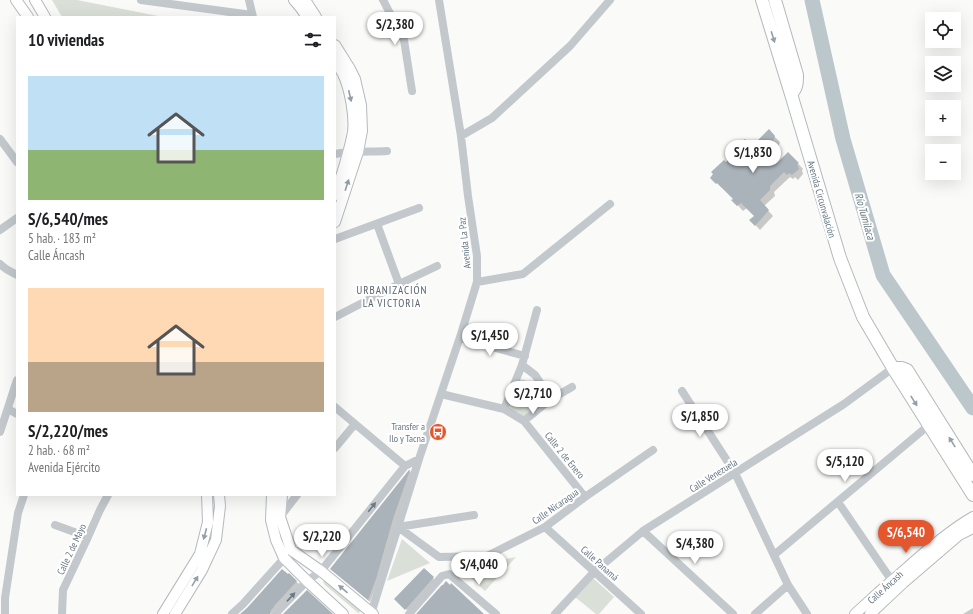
<!DOCTYPE html>
<html lang="es">
<head>
<meta charset="utf-8">
<style>
  :root { --surface:#fff; --page:#f2f2f2; --text:#202124; --muted:#757577; --accent:#e4572e }
  body { margin:0; font-family:"PT Sans Narrow",sans-serif; background:var(--page); color:var(--text); height:100vh; display:flex; flex-direction:column; font-size:15px; white-space:nowrap }
  * { box-sizing:border-box; margin:0 }
  p { font-size:13px; color:var(--muted) }
  .icon { flex:none; width:22px; height:22px; fill:none; stroke:currentColor; stroke-width:2; stroke-linecap:round; stroke-linejoin:round }
  .map { position:relative; flex:1; overflow:hidden }
  .panel { position:absolute; left:16px; top:16px; width:320px; height:480px; display:flex; flex-direction:column; background:var(--surface); border-radius:0px; box-shadow:0 4px 16px #0002 }
  .panel>* { flex:none }
  .controls { position:absolute; left:925px; top:12px; display:grid; gap:8px }
  .controls a { display:grid; place-items:center; width:36px; height:36px; border-radius:0px; background:var(--surface); box-shadow:0 4px 16px #0002; font-size:20px }
  .price { position:absolute; translate:-50% -34px; padding:0 9px; border-radius:14px; background:#fff; color:#222; font-size:13px; line-height:26px; filter:drop-shadow(0 1px 2px #0008) }
  .price::after { content:''; position:absolute; left:50%; top:24px; width:12px; height:9px; margin-left:-6px; background:inherit; clip-path:polygon(0 0,100% 0,50% 100%) }
  .price.on { background:var(--accent); color:#fff }
  ul { padding:0; list-style:none }
  li { display:grid; align-content:center; gap:8px; height:212px; padding:0 12px }
  li span { display:grid; place-items:center; height:124px; border-radius:0px; color:#555 }
  li>.icon { margin-inline-start:auto }
  span .icon { width:72px; height:72px; fill:#fffc; stroke-width:1 }
  li b { font-size:17px }
  h2 { display:flex; justify-content:space-between; align-items:center; height:48px; padding:0 12px; font-size:17px }
  .map>svg:first-child { display:block }
</style>
</head>
<body>
<div class="map">
<svg width="973" height="614" viewBox="0 0 973 614">
  <rect width="100%" height="100%" fill="#fafaf8"/>
  <!-- green -->
  <path fill="#dadfd7" d="M52,0H77L163,17H62Z
    M516,379L525,380L537,399L532,410L522,418L509,410L510,403Z
    M402,539L430,563L387,581Z
    M516,557L485,591L460,568Z
    M593,578L614,597L599,614H596L575,597Z
    M324,581H326L359,609L360,611L359,613H358L350,606L325,585L323,582Z"/>
  <!-- shadow -->
  <path fill="#0003" d="M769,131L780,142L776,153L772,157L777,164L793,158L803,169L802,170L803,174L798,180L795,177L793,179L790,177L774,192L775,196L764,206L773,216L760,230L751,220L755,216L747,208L743,211L733,200L735,199L723,187L722,188L712,178L726,164L752,147Z
    M410,471L412,473L378,581L370,602L331,569Z
    M424,570L435,580L408,611L396,599Z
    M289,575L299,584L270,614H242Z
    M973,608V614H963Z"/>
  <g fill="none" stroke-linecap="round" stroke-linejoin="round">
    <!-- river -->
    <path stroke="#bbc7cb" stroke-width="15" d="M812,0L843,139L883,275L973,408"/>
  </g>
  <!-- building -->
  <path fill="#aab3b9" d="M769,129L775,136L771,148L767,152L777,163L788,152L799,163L797,164L799,169L792,175L789,173L787,175L784,172L770,186V190L760,200L769,210L755,226L749,220L754,216L741,203L737,206L731,200L733,199L717,183L716,184L710,178L713,174L711,172L724,160L726,162L741,147L738,145L745,139L752,146Z
    M409,470H410L393,519L376,579L368,600L330,569Z
    M424,568L434,577L405,610L394,599Z
    M282,569L288,574L289,573L297,581L274,606V607L271,610L270,614H240L247,608Z
    M446,581L450,585L451,583L484,614H416L442,585H443Z
    M307,590L333,614H283Z"/>
  <g fill="none" stroke-linecap="round" stroke-linejoin="round">
    <!-- major casing -->
    <g stroke="#b5babe" stroke-width="12">
      <path id="major" d="M16,0L28,17
        M35,0L45,17
        M294,0L300,7L307,17
        M305,0L316,17
        M335,45L350,69L355,79L361,105L362,131L358,152L335,222
        M335,61C338,65 341,70 343,74C350,89 355,116 353,132C349,154 342,174 335,195
        M272,495L271,520L276,540L284,558L307,581L343,614
        M282,495L280,517L291,550L321,571L373,614
        M163,614L200,554L208,522L207,495
        M175,614L202,570L216,540L220,506L219,495
        M855,614C872,598 890,582 908,567C928,549 949,531 973,517
        M870,614L903,583L959,535L973,528"/>
    </g>
    <!-- highway casing -->
    <g stroke="#b4b9bd" stroke-width="14">
      <path id="highway" d="M762,0L791,94L840,258L863,317L893,368L973,495
        M775,0L797,75C797,83 797,88 791,94
        M893,368H902L907,370L973,475"/>
    </g>
    <!-- minor -->
    <path stroke="#c3c8cc" stroke-width="8" d="M141,0L252,15
      M249,0L253,17
      M383,0L404,40L412,91
      M461,136L492,118L570,46L610,0
      M0,139L17,162
      M335,154C352,151 369,152 387,151
      M377,224L399,284
      M0,230L17,218
      M335,239L419,208
      M0,264L6,269L17,275
      M477,282L523,274L610,204
      M335,317L399,284L437,266
      M460,338L525,356
      M522,365L535,375L551,399
      M682,391L735,473L788,585L807,614
      M441,394L504,409L524,421L585,497
      M335,407L405,466
      M8,409L17,414
      M504,409L522,365L537,310
      M524,421L551,399L572,387
      M0,432L17,380
      M335,448L355,424
      M838,502L892,581
      M278,518L280,517L297,495
      M55,525L88,537
      M398,527L439,557L487,556L545,527L585,497L653,450
      M398,527L474,515
      M545,527L641,614
      M643,531L733,614
      M774,555L929,425
      M5,614V598L18,513L24,495
      M62,614L63,590L88,537L100,510L108,495
      M232,614L243,604L288,554
      M275,614L307,581L321,571L405,466L419,459
      M371,614L419,459L461,334L477,282V256L468,196L461,136L439,0
      M409,614L442,576L449,574L496,614
      M555,614L594,572L643,531L844,404L893,368
      M755,614L788,585"/>
    <!-- major -->
    <use href="#major" stroke="#fff" stroke-width="10"/>
    <!-- highway -->
    <use href="#highway" stroke="#fff" stroke-width="12"/>
  </g>
  <!-- one-way arrows -->
  <defs><path id="oneway-solid" d="M-6-.8H1V-3.2L6.5 0L1 3.2V.8H-6Z"/></defs>
  <g fill="#939fa8">
    <use href="#oneway-solid" transform="translate(773 37) rotate(73)"/>
    <use href="#oneway-solid" transform="translate(350 96) rotate(77)"/>
    <use href="#oneway-solid" transform="translate(347 185) rotate(-72)"/>
    <use href="#oneway-solid" transform="translate(914 401) rotate(58)"/>
    <use href="#oneway-solid" transform="translate(952 442) rotate(-122)"/>
    <use href="#oneway-solid" transform="translate(205 534) rotate(105)"/>
    <use href="#oneway-solid" transform="translate(195 581) rotate(-59)"/>
    <use href="#oneway-solid" transform="translate(343 589) rotate(-140)"/>
  </g>
  <g fill="#6a7a87">
    <use href="#oneway-solid" transform="translate(372 507) rotate(-51)"/>
    <use href="#oneway-solid" transform="translate(291 597) rotate(-47)"/>
  </g>
  <!-- icons -->
  <defs>
    <g id="bus-disc" transform="scale(0.9)"><circle r="9.5" fill="#e4572e" stroke="#fff"/><path d="M-5-6H5V4H4V6H2V4H-2V6H-4V4H-5ZM-3.5-4V0h7V-4ZM-3.5 1.2v1.5H-2V1.2ZM2 1.2v1.5H3.5V1.2Z" fill="#fff"/></g>
  </defs>
  <g fill-rule="evenodd">
    <use href="#bus-disc" x="438" y="432"/>
  </g>
  <g text-anchor="middle" stroke-width="4" stroke-linejoin="round" paint-order="stroke">
    <!-- street labels -->
    <g font-size="10" fill="#657683" stroke="#fff">
      <text transform="translate(822 199) rotate(74)" y="4">Avenida Circunvalación</text>
      <text transform="translate(464 243) rotate(-96)" y="4">Avenida La Paz</text>
      <text transform="translate(565 455) rotate(51)" y="4">Calle 2 de Enero</text>
      <text transform="translate(713 475) rotate(-32)" y="4">Calle Venezuela</text>
      <text transform="translate(555 506) rotate(-35)" y="4">Calle Nicaragua</text>
      <text transform="translate(71 549) rotate(-65)" y="4">Calle 2 de Mayo</text>
      <text transform="translate(600 563) rotate(42)" y="4">Calle Panamá</text>
      <text transform="translate(885 587) rotate(-42)" y="4">Calle Áncash</text>
    </g>
    <!-- poi labels -->
    <g font-size="10" fill="#657683" stroke="#fff" text-anchor="end">
      <text x="425" y="430">Transfer a<tspan x="425" dy="12">Ilo y Tacna</tspan></text>
    </g>
    <!-- water labels -->
    <g font-size="11" font-style="italic" fill="#60757c" stroke="#fff">
      <text transform="translate(865 216) rotate(74)" y="4">Río Tumilaca</text>
    </g>
    <!-- neighbourhood labels -->
    <g font-size="11" letter-spacing="1" fill="#57646e" stroke="#fff">
      <text x="392" y="294">URBANIZACIÓN<tspan x="392" dy="13">LA VICTORIA</tspan></text>
    </g>
  </g>
</svg>
<div class="controls">
<a><svg class="icon" aria-label="locate" viewBox="0 0 24 24"><circle cx="12" cy="12" r="6"/><path d="M12 2v4M12 18v4M2 12h4M18 12h4"/></svg></a>
<a><svg class="icon" aria-label="layers" viewBox="0 0 24 24"><path d="M12 4l9 5-9 5-9-5zM3 14l9 5 9-5"/></svg></a>
<a>+</a>
<a>−</a>
</div>
<b class="price" style="left:395px;top:46px">S/2,380</b>
<b class="price" style="left:753px;top:174px">S/1,830</b>
<b class="price" style="left:490px;top:357px">S/1,450</b>
<b class="price" style="left:533px;top:415px">S/2,710</b>
<b class="price" style="left:700px;top:438px">S/1,850</b>
<b class="price" style="left:845px;top:483px">S/5,120</b>
<b class="price on" style="left:906px;top:554px">S/6,540</b>
<b class="price" style="left:322px;top:558px">S/2,220</b>
<b class="price" style="left:695px;top:565px">S/4,380</b>
<b class="price" style="left:479px;top:586px">S/4,040</b>
<section class="panel">
<h2>10 viviendas<svg class="icon" aria-label="filters" viewBox="0 0 24 24"><path d="M4 7h16M4 17h16"/><circle cx="9" cy="7" r="2"/><circle cx="15" cy="17" r="2"/></svg></h2>
<ul>
<li><span style="background:linear-gradient(#bfe0f5 60%,#8fb573 0)"><svg class="icon" aria-label="home" viewBox="0 0 24 24"><path d="M3 11l9-7 9 7M6 9v11h12V9"/></svg></span><div><b>S/6,540/mes</b><p>5 hab. · 183 m²</p><p>Calle Áncash</p></div></li>
<li><span style="background:linear-gradient(#ffd9b3 60%,#b9a48a 0)"><svg class="icon" aria-label="home" viewBox="0 0 24 24"><path d="M3 11l9-7 9 7M6 9v11h12V9"/></svg></span><div><b>S/2,220/mes</b><p>2 hab. · 68 m²</p><p>Avenida Ejército</p></div></li>
</ul>
</section>
</div>
</body>
</html>
